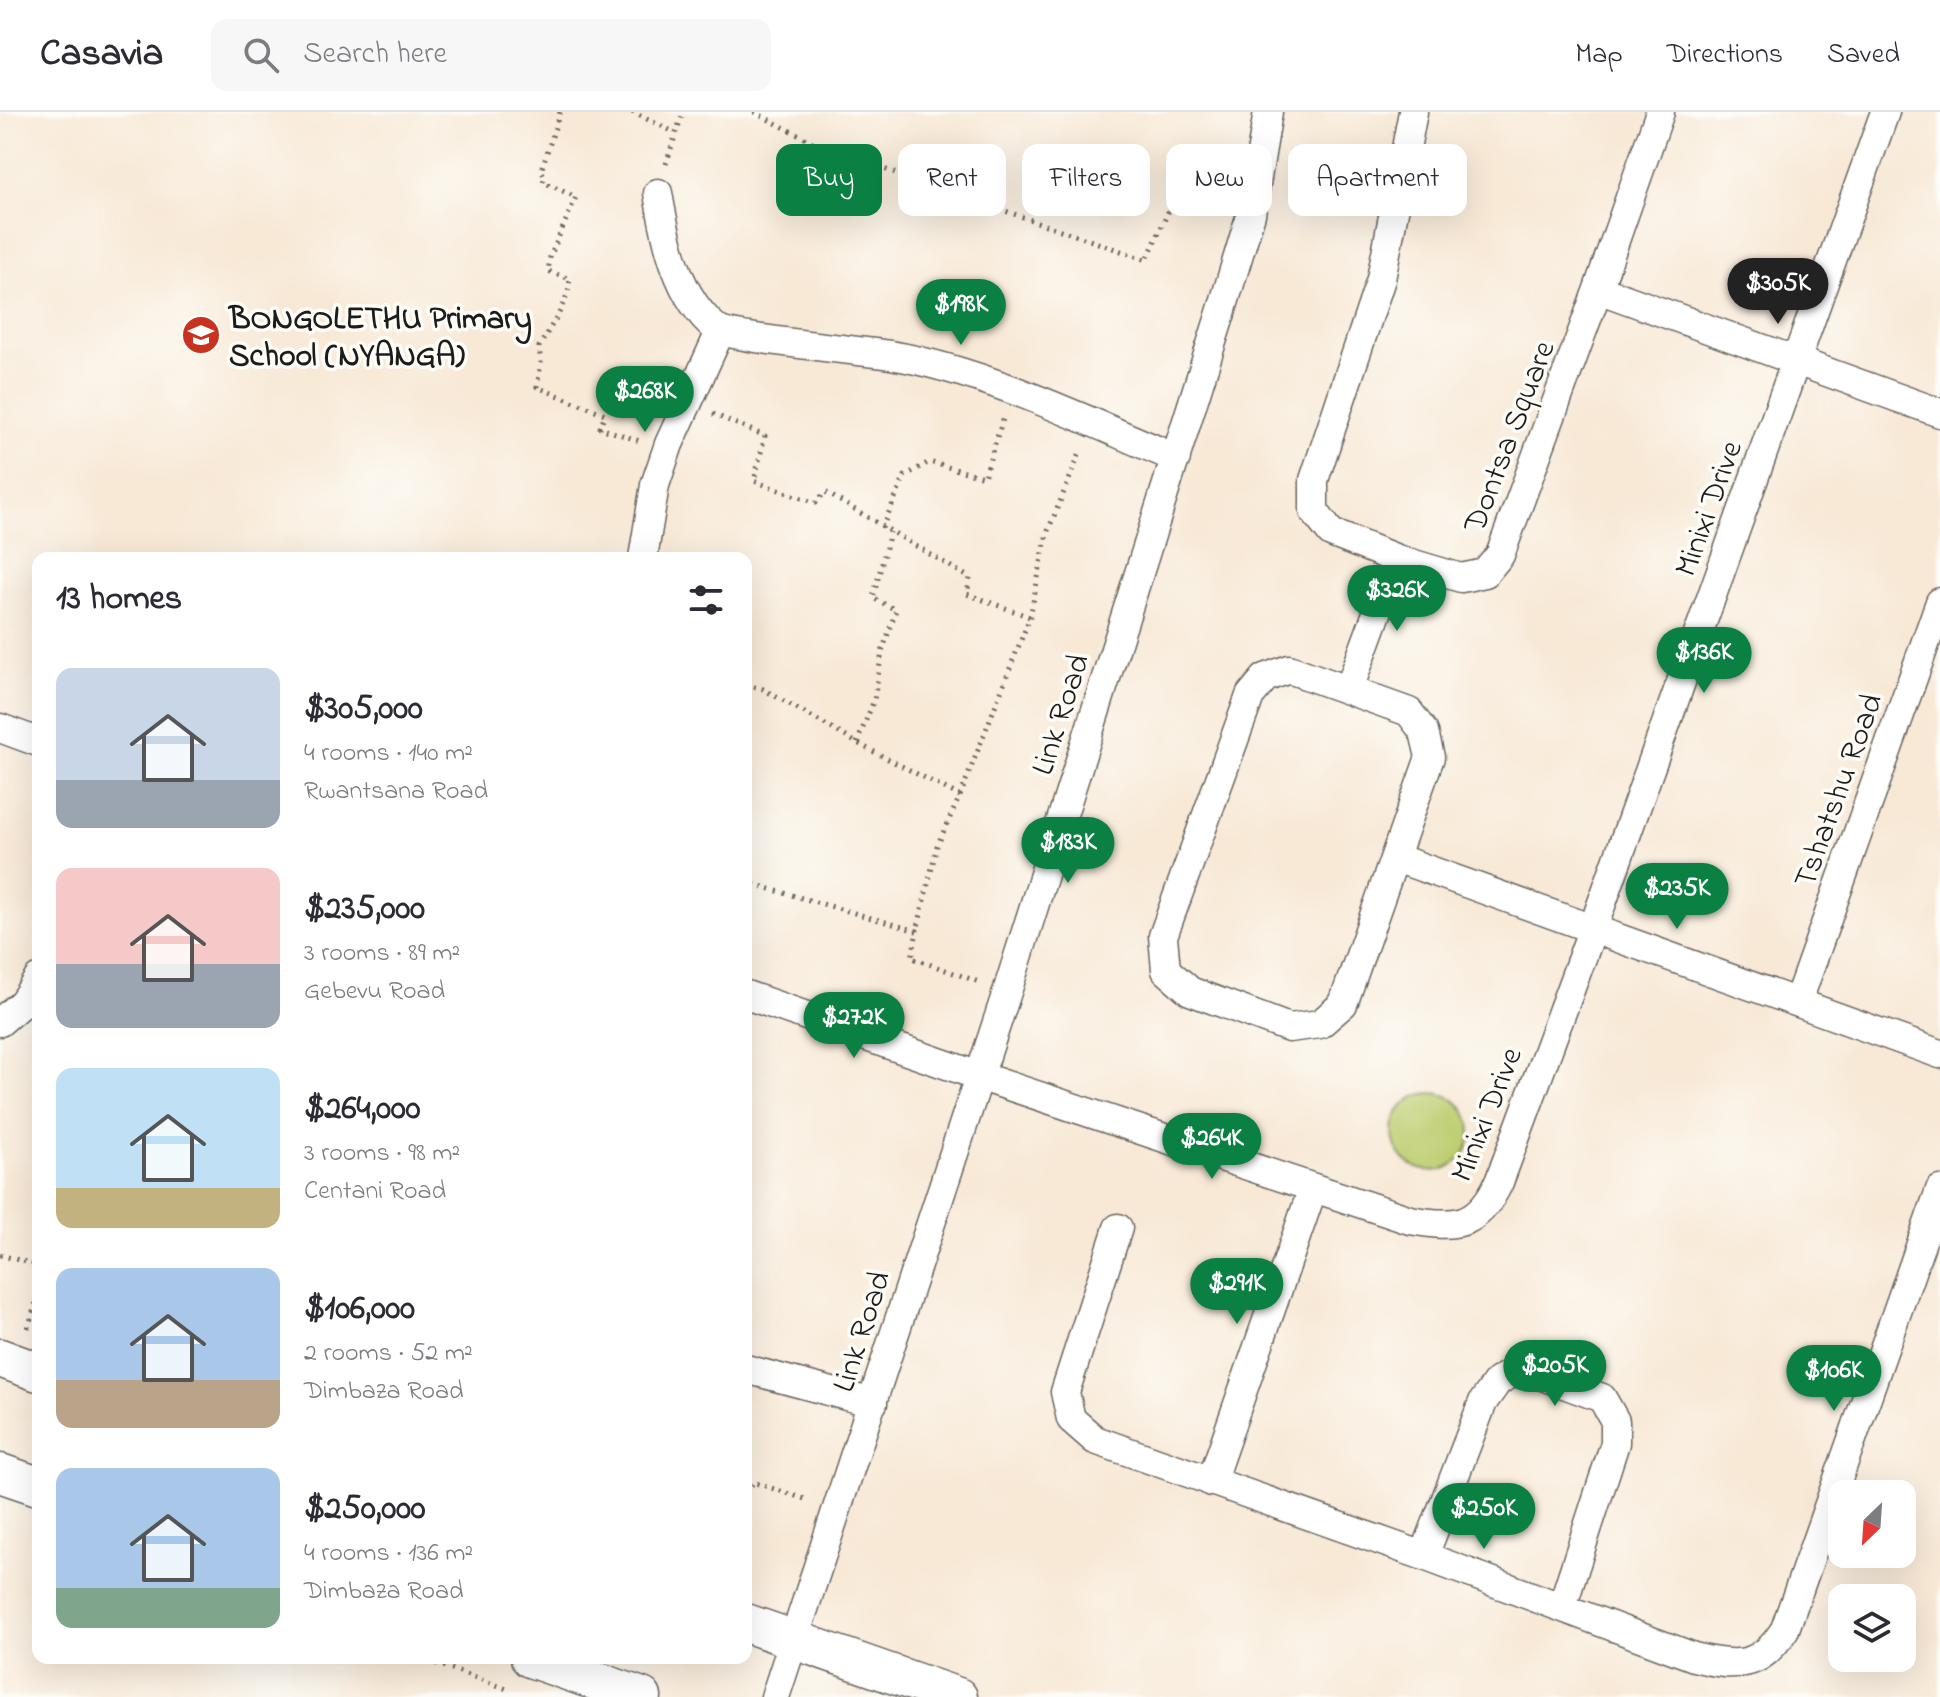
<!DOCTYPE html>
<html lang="en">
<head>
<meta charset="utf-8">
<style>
  :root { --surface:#fff; --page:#f7f7f7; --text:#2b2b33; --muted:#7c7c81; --line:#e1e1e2; --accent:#0b8043 }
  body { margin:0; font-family:"Indie Flower",sans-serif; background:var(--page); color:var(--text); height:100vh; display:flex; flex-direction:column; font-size:30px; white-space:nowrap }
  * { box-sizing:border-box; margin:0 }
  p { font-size:26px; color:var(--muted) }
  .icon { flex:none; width:44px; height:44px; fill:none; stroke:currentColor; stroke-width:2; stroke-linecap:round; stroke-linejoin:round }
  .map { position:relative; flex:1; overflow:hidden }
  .drawer { position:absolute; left:32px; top:440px; width:720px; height:1112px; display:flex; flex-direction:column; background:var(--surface); border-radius:16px; box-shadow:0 8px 32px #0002 }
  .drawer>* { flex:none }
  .banner { position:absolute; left:776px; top:32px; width:760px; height:72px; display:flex; gap:16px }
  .needle { width:52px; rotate:205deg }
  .fabs { position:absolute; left:1828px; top:1368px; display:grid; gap:16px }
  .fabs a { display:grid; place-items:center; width:88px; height:88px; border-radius:16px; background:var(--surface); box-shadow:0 8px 32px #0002; font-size:40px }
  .price { position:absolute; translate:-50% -68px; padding:0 18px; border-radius:28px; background:var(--accent); color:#fff; font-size:26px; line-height:52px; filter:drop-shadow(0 2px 4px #0008) }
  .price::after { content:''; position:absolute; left:50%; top:48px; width:24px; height:18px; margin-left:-12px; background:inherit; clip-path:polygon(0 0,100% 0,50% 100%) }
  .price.active { background:#222; color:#fff }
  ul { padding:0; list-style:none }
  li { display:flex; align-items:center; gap:24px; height:200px; padding:0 24px }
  li span { display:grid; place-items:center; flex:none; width:224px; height:160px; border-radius:16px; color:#555 }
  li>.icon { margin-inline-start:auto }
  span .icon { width:96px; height:96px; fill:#fffc; stroke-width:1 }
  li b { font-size:34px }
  h2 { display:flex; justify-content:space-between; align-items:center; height:96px; padding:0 24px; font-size:34px }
  .chip { padding:0 28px; border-radius:16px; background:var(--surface); box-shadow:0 8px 32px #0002; font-size:28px; line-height:72px }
  .chip.active { background:var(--accent); color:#fff }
  header { display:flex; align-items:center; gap:48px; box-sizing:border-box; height:112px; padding:0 40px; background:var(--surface); border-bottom:2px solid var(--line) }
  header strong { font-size:38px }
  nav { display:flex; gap:44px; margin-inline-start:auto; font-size:28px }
  .search { width:560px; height:72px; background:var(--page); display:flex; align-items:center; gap:20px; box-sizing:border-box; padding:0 28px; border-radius:16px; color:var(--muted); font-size:30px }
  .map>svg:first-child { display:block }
</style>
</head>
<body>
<header>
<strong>Casavia</strong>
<div class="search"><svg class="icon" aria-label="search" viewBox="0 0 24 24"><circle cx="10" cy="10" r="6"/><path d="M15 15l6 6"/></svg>Search here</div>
<nav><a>Map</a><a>Directions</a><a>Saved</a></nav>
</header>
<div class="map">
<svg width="1940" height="1585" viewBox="0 0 1940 1585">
  <rect width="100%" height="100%" fill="#fdfcf7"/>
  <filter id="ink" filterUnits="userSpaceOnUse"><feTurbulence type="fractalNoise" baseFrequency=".0125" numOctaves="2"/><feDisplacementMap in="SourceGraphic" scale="16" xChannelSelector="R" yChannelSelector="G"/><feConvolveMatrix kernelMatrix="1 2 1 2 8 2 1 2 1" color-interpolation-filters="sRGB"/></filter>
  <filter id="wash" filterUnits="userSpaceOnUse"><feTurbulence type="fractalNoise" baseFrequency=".006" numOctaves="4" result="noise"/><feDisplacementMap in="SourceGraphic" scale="32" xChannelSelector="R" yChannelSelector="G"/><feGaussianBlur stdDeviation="1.8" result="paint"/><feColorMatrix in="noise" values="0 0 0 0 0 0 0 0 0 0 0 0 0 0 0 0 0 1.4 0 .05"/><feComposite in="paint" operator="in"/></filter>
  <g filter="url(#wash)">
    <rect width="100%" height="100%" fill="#f8e9d7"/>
    <!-- green -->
    <path fill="#bdce70" stroke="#6c7546" stroke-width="2" d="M1393 1020a39 39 0 1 1 78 0a39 39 0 1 1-78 0Z"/>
  </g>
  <g filter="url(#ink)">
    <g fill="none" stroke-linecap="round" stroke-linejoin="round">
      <!-- minor casing -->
      <g stroke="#69645d" stroke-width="31">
        <path id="minor" d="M1413,0L1381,167L1314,368V399L1331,421L1397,447L1461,466L1485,461L1500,443L1598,177L1660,0
          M658,81C666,128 677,185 717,217C729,226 864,239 890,243C983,258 1089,310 1176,346
          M1598,177L1940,301
          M643,446L655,373L669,332L720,220
          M1289,557L1409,600L1424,620L1430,645L1343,892L1320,912L1289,916L1190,879L1166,858L1163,824L1250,584L1265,566Z
          M1349,577L1397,447
          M0,616L38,630
          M1396,746L1940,942
          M746,883L979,964L1410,1108C1455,1116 1478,1115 1499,1070L1593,816L1885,0
          M1798,889L1940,490
          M0,910L23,890L38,867
          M1118,1116L1065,1280L1071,1307L1095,1328L1424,1444L1694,1545C1736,1556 1761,1556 1785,1517L1940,1078
          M746,1257L873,1291
          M1211,1370L1313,1076
          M1424,1444L1483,1290L1498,1269L1521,1256L1602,1286L1615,1309V1331L1562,1495
          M775,1585L1007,880L1221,201L1251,102L1268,0"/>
      </g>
      <!-- secondary casing -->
      <g stroke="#69645d" stroke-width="41">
        <path id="secondary" d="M0,1246L38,1260
          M0,1361L38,1374
          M746,1511L958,1585
          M530,1546L642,1585"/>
      </g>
      <!-- path -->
      <path stroke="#69645d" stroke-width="5" stroke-dasharray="2 6" stroke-linecap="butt" d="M560,0L541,59L545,64L543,70L576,85L550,145L548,159L570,167L568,181L559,201L539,235L541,251L537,275L605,302L600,316L640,329
        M632,0L674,20
        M754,0L826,37L1147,148L1171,93L1222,99
        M666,52L683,0
        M713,302L765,324L754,369L816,391L825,380L970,466L967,482L1030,505
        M882,416L905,364L929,350L984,365L1003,307
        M746,573L763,577L857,631L960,684L937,734L917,819
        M857,631L874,588L882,540L896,498L873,486L890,420
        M960,684L1030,505L1047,421L1081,339
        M746,770L917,819L912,846L979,870
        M0,1143L38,1153
        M28,1216L38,1184
        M746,1377L749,1378L753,1370L808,1388
        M421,1546L510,1578"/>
      <!-- minor -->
      <use href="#minor" stroke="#fff" stroke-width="28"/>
      <!-- secondary -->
      <use href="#secondary" stroke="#fff" stroke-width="38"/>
    </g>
  </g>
  <!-- icons -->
  <defs>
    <g id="school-disc" transform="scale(2)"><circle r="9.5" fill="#c8321e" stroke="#fdfcf7"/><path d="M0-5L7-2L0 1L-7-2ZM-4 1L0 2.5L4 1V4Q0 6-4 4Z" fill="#fff"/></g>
  </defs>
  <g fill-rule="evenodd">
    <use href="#school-disc" x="201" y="223"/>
  </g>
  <g text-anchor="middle" stroke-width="7" stroke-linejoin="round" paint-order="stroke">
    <!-- poi labels -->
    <g font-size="32" font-weight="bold" fill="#1c1c1c" stroke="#fdfcf7" text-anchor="start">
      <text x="229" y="216">BONGOLETHU Primary<tspan x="229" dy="37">School (NYANGA)</tspan></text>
    </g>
    <!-- street labels -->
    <g font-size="32" fill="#1c1c1c" stroke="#fdfcf7">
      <text transform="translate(1508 324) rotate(-69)" y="11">Dontsa Square</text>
      <text transform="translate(1707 396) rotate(-70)" y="11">Minixi Drive</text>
      <text transform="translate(1059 602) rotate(-72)" y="11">Link Road</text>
      <text transform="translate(1837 678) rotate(-70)" y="11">Tshatshu Road</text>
      <text transform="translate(1485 1002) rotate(-68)" y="11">Minixi Drive</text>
      <text transform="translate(860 1219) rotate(-72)" y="11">Link Road</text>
    </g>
  </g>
</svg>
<div class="fabs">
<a><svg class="needle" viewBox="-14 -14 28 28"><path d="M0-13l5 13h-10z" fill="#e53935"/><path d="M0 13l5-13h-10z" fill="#7c7c81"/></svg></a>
<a><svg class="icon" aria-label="layers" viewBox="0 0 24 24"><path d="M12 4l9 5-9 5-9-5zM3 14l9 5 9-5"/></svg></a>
</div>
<b class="price active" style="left:1778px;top:214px">$305K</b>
<b class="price" style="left:961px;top:235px">$198K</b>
<b class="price" style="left:645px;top:322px">$268K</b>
<b class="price" style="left:1397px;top:521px">$326K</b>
<b class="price" style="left:1704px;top:583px">$136K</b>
<b class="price" style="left:1068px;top:773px">$183K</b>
<b class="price" style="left:1677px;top:819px">$235K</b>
<b class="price" style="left:854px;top:948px">$272K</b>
<b class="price" style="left:1212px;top:1069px">$264K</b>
<b class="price" style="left:1237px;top:1214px">$291K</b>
<b class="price" style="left:1555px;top:1296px">$205K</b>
<b class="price" style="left:1834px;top:1301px">$106K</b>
<b class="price" style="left:1484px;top:1439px">$250K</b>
<div class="banner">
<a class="chip active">Buy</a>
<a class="chip">Rent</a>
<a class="chip">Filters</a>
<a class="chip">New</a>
<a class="chip">Apartment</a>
</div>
<section class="drawer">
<h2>13 homes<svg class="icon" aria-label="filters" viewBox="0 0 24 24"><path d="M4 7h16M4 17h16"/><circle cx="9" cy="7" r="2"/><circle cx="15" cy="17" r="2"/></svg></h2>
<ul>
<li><span style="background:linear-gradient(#c9d6e8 70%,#9aa5b1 0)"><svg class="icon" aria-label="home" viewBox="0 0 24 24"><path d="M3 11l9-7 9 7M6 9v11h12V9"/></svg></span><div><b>$305,000</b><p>4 rooms · 140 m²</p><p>Rwantsana Road</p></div></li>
<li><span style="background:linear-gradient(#f6c9c9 60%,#9aa5b1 0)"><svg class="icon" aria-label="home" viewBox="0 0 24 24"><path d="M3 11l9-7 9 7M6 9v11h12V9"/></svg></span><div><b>$235,000</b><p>3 rooms · 89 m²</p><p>Gebevu Road</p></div></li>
<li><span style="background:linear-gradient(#bfe0f5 75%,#c2b280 0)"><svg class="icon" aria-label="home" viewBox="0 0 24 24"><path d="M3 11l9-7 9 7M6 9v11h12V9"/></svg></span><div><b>$264,000</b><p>3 rooms · 98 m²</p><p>Centani Road</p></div></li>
<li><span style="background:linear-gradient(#a9c7e8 70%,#b9a48a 0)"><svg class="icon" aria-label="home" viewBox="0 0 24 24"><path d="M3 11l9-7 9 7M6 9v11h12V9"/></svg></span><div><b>$106,000</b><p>2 rooms · 52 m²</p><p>Dimbaza Road</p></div></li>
<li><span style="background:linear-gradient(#a9c7e8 75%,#7fa58c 0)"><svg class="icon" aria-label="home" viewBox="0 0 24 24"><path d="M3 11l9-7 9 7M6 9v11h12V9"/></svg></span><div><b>$250,000</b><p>4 rooms · 136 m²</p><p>Dimbaza Road</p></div></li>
</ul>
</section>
</div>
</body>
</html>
